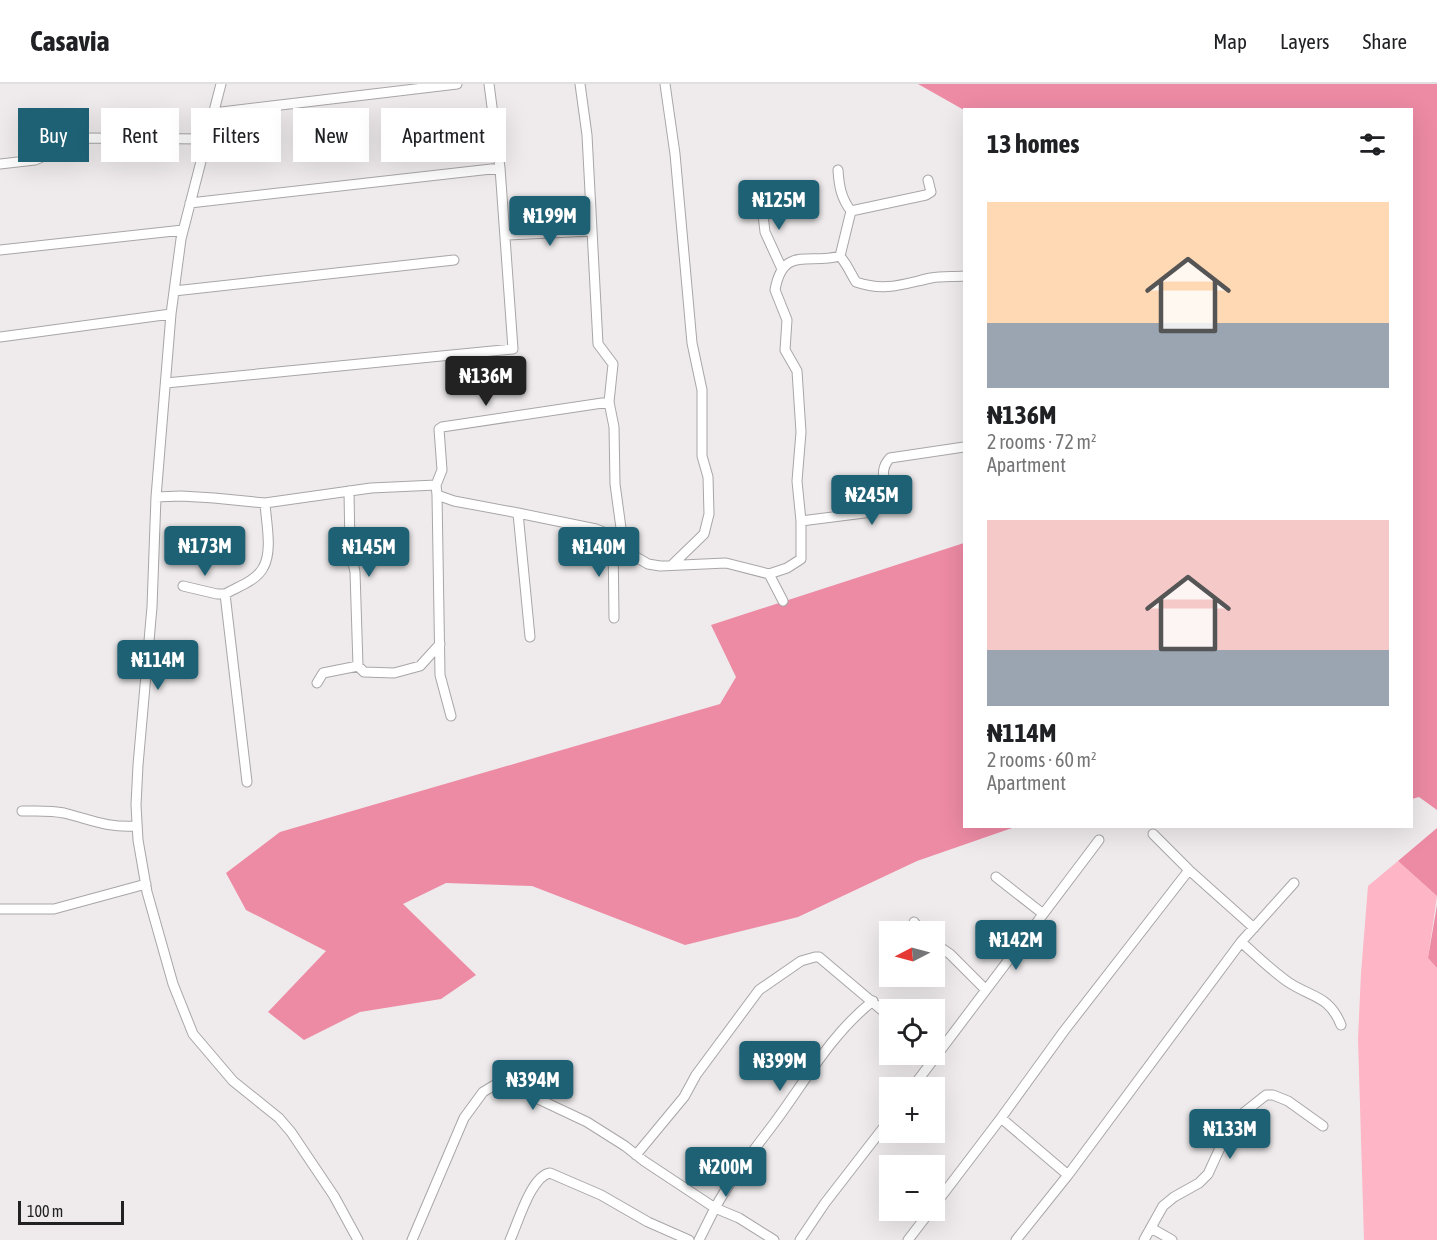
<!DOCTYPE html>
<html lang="en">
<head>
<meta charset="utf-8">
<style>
  :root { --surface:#fff; --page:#f2f2f2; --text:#202124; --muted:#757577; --line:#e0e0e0; --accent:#1e6074 }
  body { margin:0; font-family:"Asap Condensed",sans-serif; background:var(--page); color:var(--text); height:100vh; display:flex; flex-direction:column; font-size:22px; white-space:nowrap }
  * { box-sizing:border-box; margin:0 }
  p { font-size:20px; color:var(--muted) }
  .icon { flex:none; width:33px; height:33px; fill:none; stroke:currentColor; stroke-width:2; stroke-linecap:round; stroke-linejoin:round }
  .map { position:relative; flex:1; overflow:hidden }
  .panel { position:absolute; left:963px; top:24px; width:450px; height:720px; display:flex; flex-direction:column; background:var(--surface); border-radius:0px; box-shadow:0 6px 24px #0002 }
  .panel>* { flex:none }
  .hud { position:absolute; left:18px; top:24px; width:570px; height:54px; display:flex; gap:12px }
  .needle { width:39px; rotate:264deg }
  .controls { position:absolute; left:879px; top:837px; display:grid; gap:12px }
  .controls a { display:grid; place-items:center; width:66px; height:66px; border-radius:0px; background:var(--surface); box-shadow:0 6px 24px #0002; font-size:30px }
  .scale { position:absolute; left:18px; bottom:15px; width:106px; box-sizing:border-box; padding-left:6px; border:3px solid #232222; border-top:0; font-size:16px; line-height:21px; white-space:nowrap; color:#232222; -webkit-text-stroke:4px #efebec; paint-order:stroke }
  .price { position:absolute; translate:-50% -51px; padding:0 14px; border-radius:6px; background:var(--accent); color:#fff; font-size:20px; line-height:39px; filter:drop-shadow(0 2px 3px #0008) }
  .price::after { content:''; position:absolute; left:50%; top:36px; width:18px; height:14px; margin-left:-9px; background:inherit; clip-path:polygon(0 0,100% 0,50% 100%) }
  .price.current { background:#222; color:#fff }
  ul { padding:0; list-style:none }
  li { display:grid; align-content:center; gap:12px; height:318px; padding:0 24px }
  li span { display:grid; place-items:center; height:186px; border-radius:0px; color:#555 }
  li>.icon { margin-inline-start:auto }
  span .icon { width:108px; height:108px; fill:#fffc; stroke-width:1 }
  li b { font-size:26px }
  h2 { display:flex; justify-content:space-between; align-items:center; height:72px; padding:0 24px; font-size:26px }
  .pill { padding:0 21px; border-radius:0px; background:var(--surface); box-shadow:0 6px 24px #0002; font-size:21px; line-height:54px }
  .pill.current { background:var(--accent); color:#fff }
  header { display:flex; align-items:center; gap:36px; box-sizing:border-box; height:84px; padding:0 30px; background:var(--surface); border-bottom:2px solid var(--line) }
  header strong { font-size:28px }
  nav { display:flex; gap:33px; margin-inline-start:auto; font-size:21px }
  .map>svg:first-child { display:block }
</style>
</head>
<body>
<header>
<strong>Casavia</strong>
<nav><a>Map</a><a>Layers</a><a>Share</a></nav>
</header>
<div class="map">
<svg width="1437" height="1156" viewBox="0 0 1437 1156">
  <rect width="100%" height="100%" fill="#efebec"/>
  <!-- green -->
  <path fill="#feb5c6" d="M1398,777L1437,812L1428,874L1437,884V1156H1364L1358,955L1361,889L1368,802Z"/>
  <!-- forest -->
  <path fill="#ed8aa4" d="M918,0H1437V726L1419,713L1412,715V26H964Z
    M964,459V742L1015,743L917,777L798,833L685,861L532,802L446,799L403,820L476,891L441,915L360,928L304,956L268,928L326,867L246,826L226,789L280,748L720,620L736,593L711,541Z
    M1437,744V812L1398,777Z
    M1437,821V884L1428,874Z"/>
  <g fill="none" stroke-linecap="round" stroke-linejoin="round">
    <!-- minor casing -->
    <g stroke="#a9a6a7" stroke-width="11">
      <path id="minor" d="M221,0L181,155L171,230L156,413L152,523L138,681L136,721L138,756L147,808L173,900L193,950L233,997L279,1034L291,1048L334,1112L358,1156
        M580,0L587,51L598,260L613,280L609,318L614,343L615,400L621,444L613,454L614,534
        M665,0L675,70L692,259L702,306V372L708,393L709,430L704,450L672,481
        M213,29L457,0
        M0,80L35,76L86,54L206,55
        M838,86C839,102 841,114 851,127
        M761,113L765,148L782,185
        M190,119L500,84
        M506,151L592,147
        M0,166L183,146
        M840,172L851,127L926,111L931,108L928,96
        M174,207L454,176
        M0,253L171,230
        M166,299L513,265L500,84L489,0
        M349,407L350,465L355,488L358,582
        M437,411L440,591L451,632
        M156,413L181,412L214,414L265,419L371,404L436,401
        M518,429L596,445L606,449L624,466L648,480L660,482L726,479L769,490L783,517
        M801,437L797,397L801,348L797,287L785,266L787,236L775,206C783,161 809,181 840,172C848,182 850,188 856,198C885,208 903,200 931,194C942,192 954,193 964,192
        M769,490L787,484L801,475V437L872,428C900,407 872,393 890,374L964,363
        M183,502L217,510H225
        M530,553L518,429L454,417L437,411L436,401L442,386L439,345L442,343L609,318
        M317,599L323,589L358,582L364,588L394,589L420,582L440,560
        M247,698L225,510C237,503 256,497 263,484C273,467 266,438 265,419
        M22,727C35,727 50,726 64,729C92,736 107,744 137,742
        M1189,786L1254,844
        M996,793L1042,829
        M0,825H54L146,800
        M914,838L922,848
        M1241,858C1257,872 1271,886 1288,898C1312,914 1329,911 1341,941
        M934,859L950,870L986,906
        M912,1004L1099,756
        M1001,1034L1064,947L1189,786L1153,750
        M636,1071L684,1013L696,991L759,906L801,877L815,873H819L890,933
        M934,1122L1001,1034L1068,1091
        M1151,1144L1172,1156
        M412,1156L464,1034L483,1008L503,996H509L534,1013L587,1038L625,1062L644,1077L715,1124C732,1093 754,1066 775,1038C806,996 832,949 873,917
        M510,1156C518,1139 531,1092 550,1089L601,1111L648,1138L689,1156
        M699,1156L715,1124L739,1134L774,1156
        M800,1156L825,1119L890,1035
        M908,1156L931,1126
        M1016,1156L1068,1091L1241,858L1294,799
        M1144,1156L1163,1122L1174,1113L1199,1099L1208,1090L1230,1042L1237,1034L1266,1011H1273L1288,1017L1323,1042"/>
    </g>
    <!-- minor -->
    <use href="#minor" stroke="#fff" stroke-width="9"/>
  </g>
</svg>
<div class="controls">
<a><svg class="needle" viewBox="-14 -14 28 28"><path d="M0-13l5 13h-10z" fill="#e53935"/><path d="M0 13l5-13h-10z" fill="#757577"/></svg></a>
<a><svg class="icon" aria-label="locate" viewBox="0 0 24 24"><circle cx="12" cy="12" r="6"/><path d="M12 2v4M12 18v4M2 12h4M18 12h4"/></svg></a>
<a>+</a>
<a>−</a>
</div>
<div class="scale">100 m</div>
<b class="price" style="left:779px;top:147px">₦125M</b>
<b class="price" style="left:550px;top:163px">₦199M</b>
<b class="price current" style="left:486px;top:323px">₦136M</b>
<b class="price" style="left:872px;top:442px">₦245M</b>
<b class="price" style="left:205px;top:493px">₦173M</b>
<b class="price" style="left:369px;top:494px">₦145M</b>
<b class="price" style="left:599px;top:494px">₦140M</b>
<b class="price" style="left:158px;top:607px">₦114M</b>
<b class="price" style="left:1016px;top:887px">₦142M</b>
<b class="price" style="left:780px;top:1008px">₦399M</b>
<b class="price" style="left:533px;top:1027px">₦394M</b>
<b class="price" style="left:1230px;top:1076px">₦133M</b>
<b class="price" style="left:726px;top:1114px">₦200M</b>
<div class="hud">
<a class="pill current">Buy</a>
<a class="pill">Rent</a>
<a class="pill">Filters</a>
<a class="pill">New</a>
<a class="pill">Apartment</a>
</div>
<section class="panel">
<h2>13 homes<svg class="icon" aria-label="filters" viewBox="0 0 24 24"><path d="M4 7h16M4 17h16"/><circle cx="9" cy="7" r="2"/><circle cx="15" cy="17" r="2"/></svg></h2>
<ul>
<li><span style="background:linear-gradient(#ffd9b3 65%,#9aa5b1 0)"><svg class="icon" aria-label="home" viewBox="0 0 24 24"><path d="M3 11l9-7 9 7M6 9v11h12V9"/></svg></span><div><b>₦136M</b><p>2 rooms · 72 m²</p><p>Apartment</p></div></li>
<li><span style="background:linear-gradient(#f6c9c9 70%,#9aa5b1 0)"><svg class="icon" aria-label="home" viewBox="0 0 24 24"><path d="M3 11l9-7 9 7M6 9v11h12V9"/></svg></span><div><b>₦114M</b><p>2 rooms · 60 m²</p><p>Apartment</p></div></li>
</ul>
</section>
</div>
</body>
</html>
